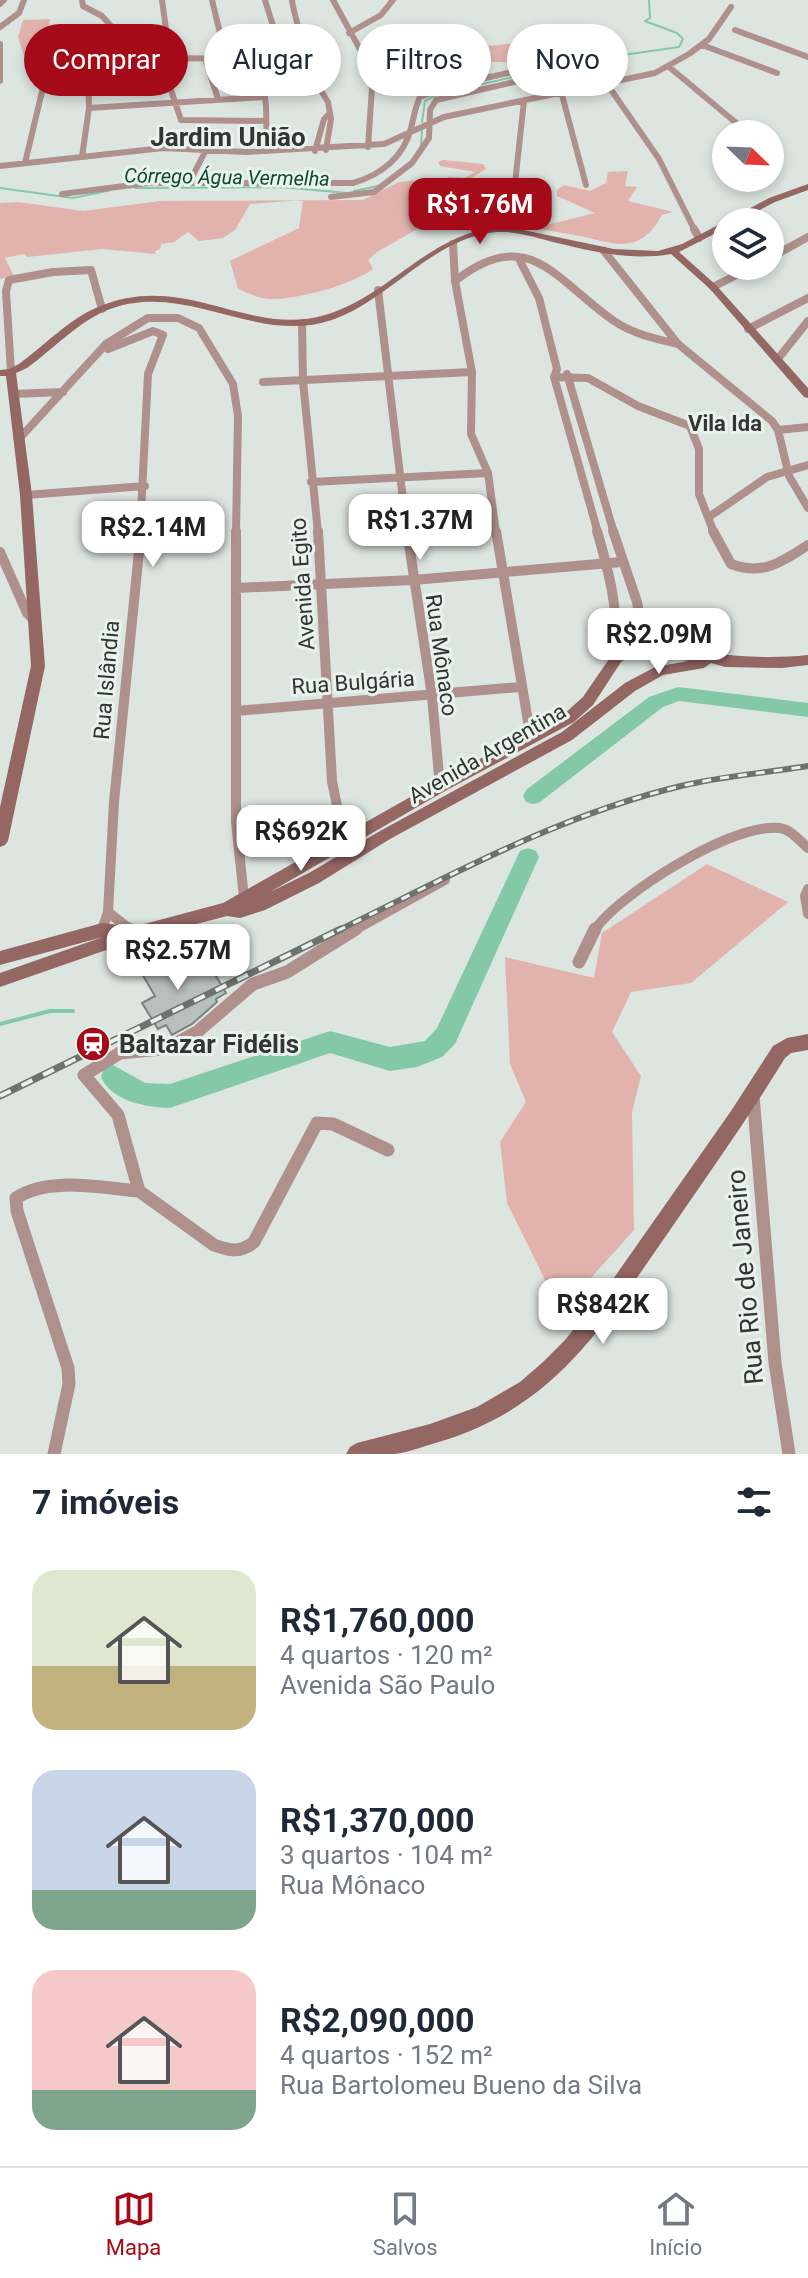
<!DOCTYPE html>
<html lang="pt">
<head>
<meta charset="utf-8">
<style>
  :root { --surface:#fff; --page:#f6f6f7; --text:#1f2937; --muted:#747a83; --line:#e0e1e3; --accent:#a40a18 }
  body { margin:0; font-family:Roboto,sans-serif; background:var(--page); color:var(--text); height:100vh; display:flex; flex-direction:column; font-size:30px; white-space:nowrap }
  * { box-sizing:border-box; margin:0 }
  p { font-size:26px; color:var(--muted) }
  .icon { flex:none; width:44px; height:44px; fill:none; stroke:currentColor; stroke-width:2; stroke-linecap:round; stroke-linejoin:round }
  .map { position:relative; height:1454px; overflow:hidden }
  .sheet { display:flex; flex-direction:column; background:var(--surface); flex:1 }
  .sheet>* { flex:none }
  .guide { position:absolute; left:24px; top:24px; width:760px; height:72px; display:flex; gap:16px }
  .needle { width:52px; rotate:113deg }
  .controls { position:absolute; left:712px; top:120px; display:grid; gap:16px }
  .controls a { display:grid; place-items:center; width:72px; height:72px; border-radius:50%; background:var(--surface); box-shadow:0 4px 12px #0003; font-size:40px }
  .price { position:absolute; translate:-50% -68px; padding:0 18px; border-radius:16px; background:#fff; color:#222; font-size:26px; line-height:52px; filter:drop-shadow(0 2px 4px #0008) }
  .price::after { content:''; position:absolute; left:50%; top:48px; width:24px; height:18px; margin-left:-12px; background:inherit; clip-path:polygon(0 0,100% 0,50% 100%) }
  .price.active { background:var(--accent); color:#fff }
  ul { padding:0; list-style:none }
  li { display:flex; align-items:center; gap:24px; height:200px; padding:0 32px }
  li span { display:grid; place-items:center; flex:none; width:224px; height:160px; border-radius:24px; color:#555 }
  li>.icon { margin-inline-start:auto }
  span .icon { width:96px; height:96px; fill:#fffc; stroke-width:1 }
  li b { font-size:34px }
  h2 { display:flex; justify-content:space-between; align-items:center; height:96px; padding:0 32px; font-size:34px }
  .pill { padding:0 28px; border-radius:36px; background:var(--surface); box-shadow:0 4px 12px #0003; font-size:28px; line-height:72px }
  .pill.active { background:var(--accent); color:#fff }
  .tabs { display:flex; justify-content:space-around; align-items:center; height:112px; border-top:2px solid var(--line); background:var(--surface); font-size:22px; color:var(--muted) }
  .tabs a { display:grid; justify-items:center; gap:4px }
  .tabs .active { color:var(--accent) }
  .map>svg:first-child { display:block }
</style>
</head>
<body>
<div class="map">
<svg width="808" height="1454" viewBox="0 0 808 1454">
  <rect width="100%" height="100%" fill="#dce5e0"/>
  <!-- green -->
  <path fill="#e2b3ad" d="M50,19L47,43L53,51L69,57L46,61L41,54L24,56L18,37L23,20Z
    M582,35L604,39L609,46L576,52L547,63L459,61L446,56L454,50Z
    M443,160L483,164L486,169L456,187L506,186L480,202L494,218L471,224L440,216L377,252L368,260L373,269C351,285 297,300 269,299C258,298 248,293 238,289L230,261L299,228L303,200L250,204L235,230L223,238L199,241L188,232L174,242L161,244L160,249L155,251L156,254L102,249L27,257L24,254L5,258L14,276L0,279V203L18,202L83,211L160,201L363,200L399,182L421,180L437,187L447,183L448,177L465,178L475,172L440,166L438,162Z
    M628,171L625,186L637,187L628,201L673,212L662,215C644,247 626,248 593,239C574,234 554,232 535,228L595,213L557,196V190L564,185L590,191L606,183L608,172Z
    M707,864L788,902L691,983L631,992L612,1032L641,1076L632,1112L634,1230L571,1300L550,1290L507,1203L500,1142L526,1102L510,1064L505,957L594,978L602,933Z"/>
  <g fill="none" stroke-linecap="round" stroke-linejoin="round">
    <!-- stream-far1 -->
    <path stroke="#83c9a8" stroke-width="2" d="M422,122L425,101L438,94L588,60L679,47L683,39L677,33L645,21L650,18L649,0
      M421,146L422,130
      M0,188L73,198L111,190
      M135,188L281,187L347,193
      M354,191L378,186"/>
    <!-- stream -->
    <path stroke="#83c9a8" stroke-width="4" d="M0,1024L50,1011H73"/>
    <!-- river -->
    <path fill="#83c9a8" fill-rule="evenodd" d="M678,687L808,703V717L679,701L663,707L540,802L533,804L526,802L523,796L526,790L649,697Z
      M528,848L536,851L539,857L455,1044L442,1057L417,1067L390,1071L330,1053L170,1108C146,1107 112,1102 101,1077L104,1069L113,1065L145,1083L170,1084L330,1031L390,1047L425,1041L437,1028L520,851Z"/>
  </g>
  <!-- building -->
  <path fill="#b7c0bc" stroke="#7a837e" stroke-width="2" d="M156,951L160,956L168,951L184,974L201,966L205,972L212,969L226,993L216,999L217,1002L192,1024L172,1035L166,1025L158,1029L142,1003L155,996L135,962Z"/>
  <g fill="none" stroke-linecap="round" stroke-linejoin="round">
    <!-- street-far3 -->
    <path stroke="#af908c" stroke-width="6" d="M82,0L83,6L102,16L112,27L111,36L88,68L89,108L82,157
      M162,0L168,44L164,69L181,120L266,121
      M212,0L226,58
      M265,0L278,42L300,57L328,102L331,119L326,150
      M292,0C294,18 305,40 300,57
      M333,0L373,73L368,147
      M0,4L4,0
      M0,27L19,13L24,0
      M735,30L808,57
      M349,33L381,15L393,0
      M0,44V81
      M702,45L777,73
      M166,58L260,59L266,106L267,151
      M205,59L218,99
      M668,66L741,127
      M373,73L464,72L491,77
      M607,84L659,159L695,231
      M562,95L586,185
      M89,108L265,97
      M315,151L324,119L329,114
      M25,163L45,79
      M0,166L163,148L246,152L384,144L444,117L655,73L689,54L709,39L731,7
      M189,183L206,150
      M62,194L148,183H353C381,175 404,157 411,128C414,117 415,107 420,97L446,87L543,65
      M331,197L374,192L412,163L429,138L430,110L436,100L588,65
      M510,229L524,101"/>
    <!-- street-far2 -->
    <path stroke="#af908c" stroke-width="8" d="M694,229L699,238
      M453,244L455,281L472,372L471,434L488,473L496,533
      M604,251L678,344L772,421L778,430L789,476L808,508
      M518,257L539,298L557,369L554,377L598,533
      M770,258L808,237
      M455,281C529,223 555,280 614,321C633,334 656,339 678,344
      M713,287L754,266
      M378,290L407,533
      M302,323L303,381L318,533
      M748,329L808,298
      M108,349L153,331L163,335L148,374L140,533
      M777,360L808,321
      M11,372L6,291L9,280L53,272L91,270L102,309
      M567,374L614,533
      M554,377L588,378L638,406L690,426L699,449V494L714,533
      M263,382L472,372
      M13,394L63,392
      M778,430L808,427
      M18,440L106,344L148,318H178L199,328L233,384L238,416L236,533
      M311,482L488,473
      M26,495L145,486
      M709,517L767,477L808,465"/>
    <!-- street-far1 -->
    <path stroke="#af908c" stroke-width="10" d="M236,531V822L244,898
      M318,531L332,781L344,841
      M407,531L432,696L440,787
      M496,531L531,739
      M597,531C610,575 619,613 616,659
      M613,531L637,602L646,651
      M713,531L731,564C762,576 782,562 808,545
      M0,552L27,613L35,621
      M236,588L413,580L622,562
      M236,711L520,687
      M808,889L805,896L808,914
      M108,912L132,931
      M102,930L108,912L114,802L141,531
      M353,931L445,880
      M594,931C617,895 740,817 784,829C793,832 801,842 808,848"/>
    <!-- street -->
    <path stroke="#af908c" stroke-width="13" d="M129,929L133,932
      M356,929L287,972L253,984L197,1032L177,1043L161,1049L120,1053L84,1075L118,1115L139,1191L214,1245C230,1251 240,1253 254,1242L317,1123L333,1124L388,1150
      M579,962L595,929
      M753,1095L775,1363L789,1454
      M54,1454L69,1384L68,1368L17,1211L16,1198C49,1176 102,1188 139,1191"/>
    <!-- secondary -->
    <path fill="#946763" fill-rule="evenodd" d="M808,184V190L775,202L737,222H726V228L679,252L716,285L808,388V398L804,397L710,289L671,254C632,261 595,252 557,243C537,238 518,231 497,232C433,237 390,300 332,320C255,346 184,278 105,311C76,324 52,350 27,368L16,373L32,495L45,666L8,841L5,845L0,847V807L31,666L20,495L6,376H0V370L9,369L19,364C45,345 69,319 98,307C185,270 248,338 325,315C392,296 434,226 509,227L614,249L658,251L682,244L769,198Z
      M646,646C700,652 754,661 808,655V665L782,668L725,667L711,663L704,668L663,675L635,691L572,740L390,839L319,883L265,910L240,918L227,916L135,940L0,987V973L103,937L0,965V951L102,923L133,927L223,903L435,783L564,714L583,697L611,656L624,649ZM646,656L689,661L655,667L625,683L562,732L380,831L309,873L270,892L445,791L574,722L593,705L621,662L627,658Z
      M808,1034V1050L791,1053L785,1058C749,1117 709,1173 670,1230C605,1323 557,1406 442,1441C427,1445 411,1452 395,1454C380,1454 362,1454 346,1454L350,1447L357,1443L430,1424L477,1407L520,1382L543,1362L565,1340L604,1292L731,1111L773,1046L787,1038Z"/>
    <!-- rail-far1 casing -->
    <g stroke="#6d726f" stroke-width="6">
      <path id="rail-far1" d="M337,931C448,877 559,815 681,786C722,776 766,773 808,766"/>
    </g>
    <!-- rail casing -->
    <g stroke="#6d726f" stroke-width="7">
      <path id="rail" d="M0,1096L341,929"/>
    </g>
    <!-- rail-far1 -->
    <use href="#rail-far1" stroke="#e9f3ee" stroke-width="3" stroke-dasharray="9" stroke-linecap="butt"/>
    <!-- rail -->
    <use href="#rail" stroke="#e9f3ee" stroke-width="4" stroke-dasharray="12" stroke-linecap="butt"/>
  </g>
  <!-- icons -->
  <defs>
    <g id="station-disc" transform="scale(1.8)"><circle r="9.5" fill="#a40a18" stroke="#e9f3ee"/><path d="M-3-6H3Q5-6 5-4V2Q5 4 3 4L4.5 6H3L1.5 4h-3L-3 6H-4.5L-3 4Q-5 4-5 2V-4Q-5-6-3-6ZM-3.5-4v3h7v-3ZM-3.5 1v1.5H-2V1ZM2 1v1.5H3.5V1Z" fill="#fff"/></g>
  </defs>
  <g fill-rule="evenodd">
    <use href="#station-disc" x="93" y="1044"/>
  </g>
  <g text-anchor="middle" stroke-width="6" stroke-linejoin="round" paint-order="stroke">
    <!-- far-water labels -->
    <g font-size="20" font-style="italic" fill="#0f4833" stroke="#e9f3ee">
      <text transform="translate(227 177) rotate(1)" y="7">Córrego Água Vermelha</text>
    </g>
    <!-- far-quarter labels -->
    <g font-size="22" font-weight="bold" fill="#323533" stroke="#e9f3ee">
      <text x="725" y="431">Vila Ida</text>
    </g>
    <!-- street labels -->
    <g font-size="22" fill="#323533" stroke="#e9f3ee">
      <text transform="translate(302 584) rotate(-94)" y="8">Avenida Egito</text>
      <text transform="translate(442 655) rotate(82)" y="8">Rua Mônaco</text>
      <text transform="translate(106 680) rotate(-85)" y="8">Rua Islândia</text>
      <text transform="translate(353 682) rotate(-4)" y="8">Rua Bulgária</text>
      <text transform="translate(487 753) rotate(-30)" y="8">Avenida Argentina</text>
    </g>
    <!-- far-district labels -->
    <g font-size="26" font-weight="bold" fill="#323533" stroke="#e9f3ee">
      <text x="228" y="146">Jardim União</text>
    </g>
    <!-- near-poi labels -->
    <g font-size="26" font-weight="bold" fill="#323533" stroke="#e9f3ee" text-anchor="start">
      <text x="119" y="1053">Baltazar Fidélis</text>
    </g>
    <!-- near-street labels -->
    <g font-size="26" fill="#323533" stroke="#e9f3ee">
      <text transform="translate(745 1277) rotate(-95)" y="9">Rua Rio de Janeiro</text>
    </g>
  </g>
</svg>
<div class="controls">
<a><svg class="needle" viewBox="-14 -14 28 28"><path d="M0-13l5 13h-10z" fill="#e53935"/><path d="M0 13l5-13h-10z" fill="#747a83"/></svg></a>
<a><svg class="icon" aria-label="layers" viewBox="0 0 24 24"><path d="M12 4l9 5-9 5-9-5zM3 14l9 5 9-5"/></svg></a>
</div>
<b class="price active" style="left:480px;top:246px">R$1.76M</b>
<b class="price" style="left:420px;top:562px">R$1.37M</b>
<b class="price" style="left:153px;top:569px">R$2.14M</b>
<b class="price" style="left:659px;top:676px">R$2.09M</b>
<b class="price" style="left:301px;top:873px">R$692K</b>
<b class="price" style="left:178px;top:992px">R$2.57M</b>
<b class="price" style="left:603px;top:1346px">R$842K</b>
<div class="guide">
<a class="pill active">Comprar</a>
<a class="pill">Alugar</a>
<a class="pill">Filtros</a>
<a class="pill">Novo</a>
</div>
</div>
<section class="sheet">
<h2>7 imóveis<svg class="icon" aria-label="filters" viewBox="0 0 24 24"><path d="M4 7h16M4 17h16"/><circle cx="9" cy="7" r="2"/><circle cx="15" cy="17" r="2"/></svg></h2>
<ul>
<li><span style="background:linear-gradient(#dfe7d0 60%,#c2b280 0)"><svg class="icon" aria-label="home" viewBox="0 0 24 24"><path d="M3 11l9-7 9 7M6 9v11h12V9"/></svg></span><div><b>R$1,760,000</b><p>4 quartos · 120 m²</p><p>Avenida São Paulo</p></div></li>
<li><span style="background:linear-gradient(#c9d6e8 75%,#7fa58c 0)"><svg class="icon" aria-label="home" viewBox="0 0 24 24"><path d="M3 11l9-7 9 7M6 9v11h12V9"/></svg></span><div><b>R$1,370,000</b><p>3 quartos · 104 m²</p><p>Rua Mônaco</p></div></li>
<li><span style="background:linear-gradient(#f6c9c9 75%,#7fa58c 0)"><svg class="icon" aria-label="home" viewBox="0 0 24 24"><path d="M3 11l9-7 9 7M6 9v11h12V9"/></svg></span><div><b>R$2,090,000</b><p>4 quartos · 152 m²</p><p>Rua Bartolomeu Bueno da Silva</p></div></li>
</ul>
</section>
<nav class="tabs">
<a class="active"><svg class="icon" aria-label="map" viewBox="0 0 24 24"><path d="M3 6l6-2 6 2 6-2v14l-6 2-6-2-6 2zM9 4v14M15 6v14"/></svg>Mapa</a>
<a><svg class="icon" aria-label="saved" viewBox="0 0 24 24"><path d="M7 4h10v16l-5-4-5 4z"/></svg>Salvos</a>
<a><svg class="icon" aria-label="home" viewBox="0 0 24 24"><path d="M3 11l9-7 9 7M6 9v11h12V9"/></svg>Início</a>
</nav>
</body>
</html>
